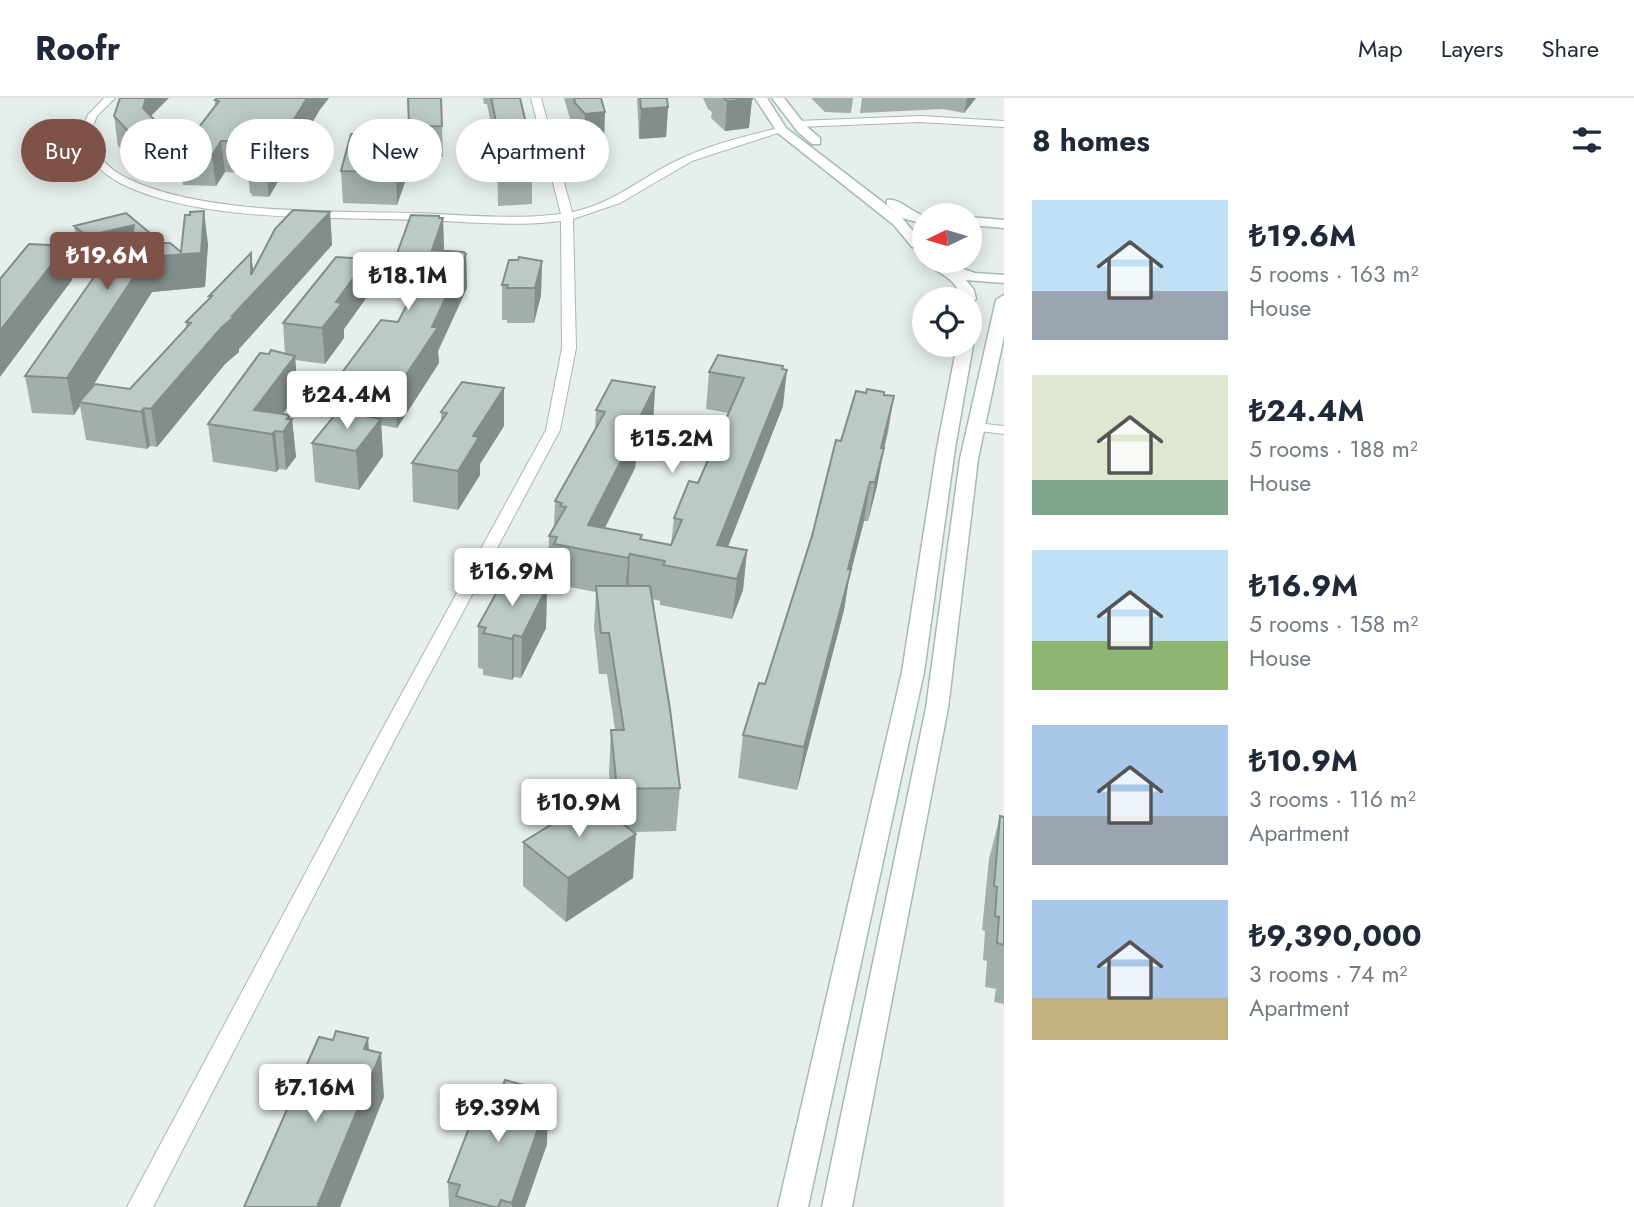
<!DOCTYPE html>
<html lang="en">
<head>
<meta charset="utf-8">
<style>
  :root { --surface:#fff; --page:#f2f2f3; --text:#1f2937; --muted:#747a83; --line:#e0e1e3; --accent:#7f5249 }
  body { margin:0; font-family:Jost,sans-serif; background:var(--page); color:var(--text); height:100vh; display:flex; flex-direction:column; font-size:26px; white-space:nowrap }
  * { box-sizing:border-box; margin:0 }
  p { font-size:23px; color:var(--muted) }
  .icon { flex:none; width:38px; height:38px; fill:none; stroke:currentColor; stroke-width:2; stroke-linecap:round; stroke-linejoin:round }
  .map { position:relative; flex:1; overflow:hidden }
  .side { display:flex; flex-direction:column; background:var(--surface); width:630px }
  .side>* { flex:none }
  .top-card { position:absolute; left:21px; top:21px; width:665px; height:63px; display:flex; gap:14px }
  .needle { width:46px; rotate:265deg }
  .controls { position:absolute; left:912px; top:105px; display:grid; gap:14px }
  .controls a { display:grid; place-items:center; width:70px; height:70px; border-radius:50%; background:var(--surface); box-shadow:0 4px 18px #0003; font-size:35px }
  .price { position:absolute; translate:-50% -60px; padding:0 16px; border-radius:7px; background:#fff; color:#222; font-size:23px; line-height:46px; filter:drop-shadow(0 2px 4px #0008) }
  .price::after { content:''; position:absolute; left:50%; top:42px; width:21px; height:16px; margin-left:-10px; background:inherit; clip-path:polygon(0 0,100% 0,50% 100%) }
  .price.on { background:var(--accent); color:#fff }
  ul { padding:0; list-style:none }
  li { display:flex; align-items:center; gap:21px; height:175px; padding:0 28px }
  li span { display:grid; place-items:center; flex:none; width:196px; height:140px; border-radius:0px; color:#555 }
  li>.icon { margin-inline-start:auto }
  span .icon { width:84px; height:84px; fill:#fffc; stroke-width:1 }
  li b { font-size:30px }
  h2 { display:flex; justify-content:space-between; align-items:center; height:84px; padding:0 28px; font-size:30px }
  .pill { padding:0 24px; border-radius:32px; background:var(--surface); box-shadow:0 4px 18px #0003; font-size:24px; line-height:63px }
  .pill.on { background:var(--accent); color:#fff }
  header { display:flex; align-items:center; gap:42px; box-sizing:border-box; height:98px; padding:0 35px; background:var(--surface); border-bottom:2px solid var(--line) }
  header strong { font-size:33px }
  nav { display:flex; gap:38px; margin-inline-start:auto; font-size:24px }
  main { display:flex; flex:1; min-height:0 }
  .map>svg:first-child { display:block }
</style>
</head>
<body>
<header>
<strong>Roofr</strong>
<nav><a>Map</a><a>Layers</a><a>Share</a></nav>
</header>
<main>
<div class="map">
<svg width="1004" height="1109" viewBox="0 0 1004 1109">
  <rect width="100%" height="100%" fill="#e6efeb"/>
  <g fill="none" stroke-linecap="round" stroke-linejoin="round">
    <!-- street casing -->
    <g stroke="#a8b8b2" stroke-width="2">
      <path id="street" d="M104,0H115L97,18L87,42C98,59 111,73 129,81C203,117 335,113 418,115C466,117 513,122 561,116L531,0H541L572,114C610,107 640,81 674,64C707,47 746,38 782,29L787,32L692,63L620,105L573,121L576,250L560,332L395,641L153,1109H127L377,641L546,332L562,250L561,123C515,129 469,124 423,122C335,119 201,125 122,86C102,76 88,61 77,42L88,17Z
        M920,18L1004,23V29L920,24L798,29L793,26L798,23Z
        M976,325L1004,328V336L971,332L969,329L971,326Z"/>
    </g>
    <!-- secondary casing -->
    <g stroke="#a4bbb3" stroke-width="3">
      <path id="secondary" d="M755,0H767L786,30L897,115L887,108V102C900,100 911,114 924,118V126L902,120L924,146L922,149H912L894,127L778,35Z
        M772,0H784L806,28L820,40V46H812L798,34Z
        M970,119L1004,122V130L970,127Z
        M924,161L940,163L975,175L1004,177V185L966,182L974,192L976,201L970,205V201H961C958,182 940,175 925,166Z
        M1004,197V238L978,361L948,610L852,1109H822L926,610L960,361L996,202Z
        M970,209L978,214V222L970,227Z
        M970,243L973,247L955,350L924,574L808,1109H778L902,574L937,350L957,247H970Z"/>
    </g>
    <!-- street -->
    <use href="#street" fill="#fff" fill-rule="evenodd"/>
    <!-- secondary -->
    <use href="#secondary" fill="#fff" fill-rule="evenodd"/>
  </g>
  <!-- wall -->
  <path fill="#a1aea9" fill-rule="evenodd" d="M408,0H441L443,59H410Z
    M483,0H520L532,74V106L498,108L497,59L487,6H484Z
    M564,0H601L604,45L584,46L574,35Z
    M637,0H667L668,9L666,39L639,41Z
    M703,0H752L749,30L725,33L711,20L712,14L708,11Z
    M811,0H853L851,15L825,14Z
    M862,0H976L964,15L943,11L860,15Z
    M215,2L319,13L269,99L252,98V96L250,95L248,75L225,74L216,88L183,87L179,55L215,7Z
    M114,18H151L166,60L135,66L118,48Z
    M410,70L397,107L343,105L341,73Z
    M330,114L332,147L239,251V254L225,266L157,349L150,348L147,351L86,342L80,308L74,317L32,315L25,278L100,170L93,172L80,161L74,128L162,145L181,154L208,146L205,189L152,194L90,292L130,291L186,230V224L209,200V198L251,155L253,172ZM129,163L127,171L103,170Z
    M439,120H443L444,153L466,156L467,190L438,253L439,265L397,330L381,327L383,358L359,392L315,384L312,345L338,314L335,284L398,224L411,200L402,199V195H397L395,161Z
    M542,163L541,197L534,225H507V222H502V187Z
    M369,196L344,231V240L325,266L295,262L298,295L282,316L292,321L296,359L286,372L279,371L276,374L213,364L208,326L269,256H285L283,225Z
    M783,268V308L728,448L747,452L743,492L732,521L660,507V503L652,501L680,690L676,733L632,734L633,780L566,824L523,788V744L613,719L609,675L611,632H615L607,576H599L594,529L596,494L553,486V479L548,478L549,438L554,428L555,403L595,332L596,312L655,289L653,326L636,361L635,370L605,430L642,437V442L671,447L674,420L698,385L729,315L706,311L709,274Z
    M866,295L894,298L888,335L882,358L877,388L868,423H864L849,481L844,512L797,692L738,680L743,637L765,586L841,343Z
    M441,314L504,328L480,366V377L458,412L413,404L412,365L441,324Z
    M537,487L547,489L546,530L521,580L514,579L512,582L483,577V571L478,570V528Z
    M1000,718L1004,719V906L994,904L996,891L985,889L987,863L983,862L985,833L982,832L989,761Z
    M501,993L533,998L547,1046L525,1109H449L448,1084Z"/>
  <!-- shaded-wall -->
  <path fill="#838d89" d="M145,0H169L150,19L162,30L166,60L135,66L130,35L143,10Z
    M307,0H329L319,13L269,99L266,68Z
    M967,0H976L964,15Z
    M752,1L749,30L725,33L727,3Z
    M668,9L666,39L639,41L641,11Z
    M605,14L604,45L584,46L585,16Z
    M409,39L410,70L397,107L396,75Z
    M221,43L225,74L216,88L212,57Z
    M204,113L208,146L205,189L152,194L82,305L79,304L80,308L74,317L67,280L147,159L201,155Z
    M330,114L332,147L239,251V254L225,266L157,349L151,311L232,218L251,177V155L255,189Z
    M439,118L440,129L443,120L444,154L432,152Z
    M134,127L139,160L93,172L87,138Z
    M66,148L72,182L0,279V233Z
    M466,156L467,190L438,253L439,265L397,330L396,292L432,229Z
    M367,161L369,196L344,231V240L325,266L322,230L336,204Z
    M542,163L541,197L534,225L535,190Z
    M295,258L298,295L269,335L254,312Z
    M783,268L781,286L787,272L783,308L717,477V447Z
    M655,289L653,326L636,361L635,370L593,453L588,427L634,331Z
    M504,290V328L480,366V377L458,412V373L473,338Z
    M894,298L877,388L868,423L881,350Z
    M144,310L150,348L147,351L141,314Z
    M290,317V324L292,321L296,359L286,372L283,334L287,321Z
    M381,321L383,358L359,392L356,353Z
    M275,333L279,371L276,374L272,336Z
    M870,384L864,423L849,481L844,512L797,692L804,649Z
    M747,452L743,492L732,521L737,481Z
    M630,456L628,496L625,500L628,460Z
    M537,483L536,510L547,489L546,530L521,580L522,539L535,487Z
    M514,537V579L512,582V541Z
    M636,736L633,780L566,824L568,780Z
    M368,940L371,978L381,955L384,999L340,1109H317L364,951Z
    M548,1002L547,1046L525,1109H512V1105Z"/>
  <!-- building -->
  <path fill="#bbcac4" stroke="#838d89" stroke-width="2" d="M120,0H146L143,10L162,30L130,35L114,18Z
    M217,0H307L266,68L249,67L251,64H247L261,44L221,43L212,57L179,55L219,3L215,2Z
    M408,0H441L442,28L409,29Z
    M491,0H520L530,42L532,74L498,76L497,28Z
    M574,0H601L605,14L585,16L575,5Z
    M640,0H667L668,9L641,11Z
    M724,0H752V1L727,3Z
    M390,34L409,39L396,75L341,73L351,36Z
    M293,112L330,114L232,218H235L221,230L151,311L144,310L141,314L79,304L95,286L130,291L191,225L186,224L212,198H209L251,155V177L275,131Z
    M204,113L201,155L147,159L67,280L25,278L101,169L127,171L134,127L87,138L74,128L126,115L162,145H170L181,154L185,117H190V114Z
    M411,117L439,118V120H443L432,152L464,154L466,156L432,229H438L396,292L335,284L381,222L398,224L428,166L401,165L402,161H395Z
    M29,146L66,148L0,233V181Z
    M336,159L367,161L336,204L342,205L322,230L283,225Z
    M519,159L542,163L535,190H507L508,187H502L509,162H518Z
    M271,252L295,258L254,312L290,317L287,321H292L283,334L275,333L272,336L208,326L260,255L269,256Z
    M718,257L783,268L782,271L787,272L717,447L747,452L737,481L663,467L665,463L630,456L628,460L554,446L557,439L549,438L566,409L560,408L562,405L555,403L605,314L596,312L612,282L655,289L634,331L637,332L588,427L642,437L640,441L671,447L682,422L674,420L689,383L698,385L744,280L709,274Z
    M462,284L504,290L473,338L479,339L458,373L412,365L447,315L441,314Z
    M867,291L884,294V297L894,298L881,350H884L875,384H870L848,471H851L804,649L743,637L759,585L765,586L812,438L836,342L841,343L856,293L866,295Z
    M338,313L381,321L356,353L312,345Z
    M517,479L537,483L535,487L547,489L522,539L514,537L512,541L483,535L486,530L478,528L503,483L514,485Z
    M596,488H650L670,611L680,690L617,691L611,632H624L609,535H601Z
    M591,702L636,736L568,780L523,744Z
    M1000,718L1004,719V847L997,845L999,819L995,818L997,789L994,788Z
    M336,933L368,940L364,951L381,955L317,1109H244L319,939L333,942Z
    M505,982L534,990L531,997L548,1002L512,1105L501,1102L498,1109H494L456,1098L460,1087L448,1084L485,989L501,993Z"/>
</svg>
<div class="controls">
<a><svg class="needle" viewBox="-14 -14 28 28"><path d="M0-13l5 13h-10z" fill="#e53935"/><path d="M0 13l5-13h-10z" fill="#747a83"/></svg></a>
<a><svg class="icon" aria-label="locate" viewBox="0 0 24 24"><circle cx="12" cy="12" r="6"/><path d="M12 2v4M12 18v4M2 12h4M18 12h4"/></svg></a>
</div>
<b class="price on" style="left:107px;top:194px">₺19.6M</b>
<b class="price" style="left:408px;top:214px">₺18.1M</b>
<b class="price" style="left:347px;top:333px">₺24.4M</b>
<b class="price" style="left:672px;top:377px">₺15.2M</b>
<b class="price" style="left:512px;top:510px">₺16.9M</b>
<b class="price" style="left:579px;top:741px">₺10.9M</b>
<b class="price" style="left:315px;top:1026px">₺7.16M</b>
<b class="price" style="left:498px;top:1046px">₺9.39M</b>
<div class="top-card">
<a class="pill on">Buy</a>
<a class="pill">Rent</a>
<a class="pill">Filters</a>
<a class="pill">New</a>
<a class="pill">Apartment</a>
</div>
</div>
<section class="side">
<h2>8 homes<svg class="icon" aria-label="filters" viewBox="0 0 24 24"><path d="M4 7h16M4 17h16"/><circle cx="9" cy="7" r="2"/><circle cx="15" cy="17" r="2"/></svg></h2>
<ul>
<li><span style="background:linear-gradient(#bfe0f5 65%,#9aa5b1 0)"><svg class="icon" aria-label="home" viewBox="0 0 24 24"><path d="M3 11l9-7 9 7M6 9v11h12V9"/></svg></span><div><b>₺19.6M</b><p>5 rooms · 163 m²</p><p>House</p></div></li>
<li><span style="background:linear-gradient(#dfe7d0 75%,#7fa58c 0)"><svg class="icon" aria-label="home" viewBox="0 0 24 24"><path d="M3 11l9-7 9 7M6 9v11h12V9"/></svg></span><div><b>₺24.4M</b><p>5 rooms · 188 m²</p><p>House</p></div></li>
<li><span style="background:linear-gradient(#bfe0f5 65%,#8fb573 0)"><svg class="icon" aria-label="home" viewBox="0 0 24 24"><path d="M3 11l9-7 9 7M6 9v11h12V9"/></svg></span><div><b>₺16.9M</b><p>5 rooms · 158 m²</p><p>House</p></div></li>
<li><span style="background:linear-gradient(#a9c7e8 65%,#9aa5b1 0)"><svg class="icon" aria-label="home" viewBox="0 0 24 24"><path d="M3 11l9-7 9 7M6 9v11h12V9"/></svg></span><div><b>₺10.9M</b><p>3 rooms · 116 m²</p><p>Apartment</p></div></li>
<li><span style="background:linear-gradient(#a9c7e8 70%,#c2b280 0)"><svg class="icon" aria-label="home" viewBox="0 0 24 24"><path d="M3 11l9-7 9 7M6 9v11h12V9"/></svg></span><div><b>₺9,390,000</b><p>3 rooms · 74 m²</p><p>Apartment</p></div></li>
</ul>
</section>
</main>
</body>
</html>
